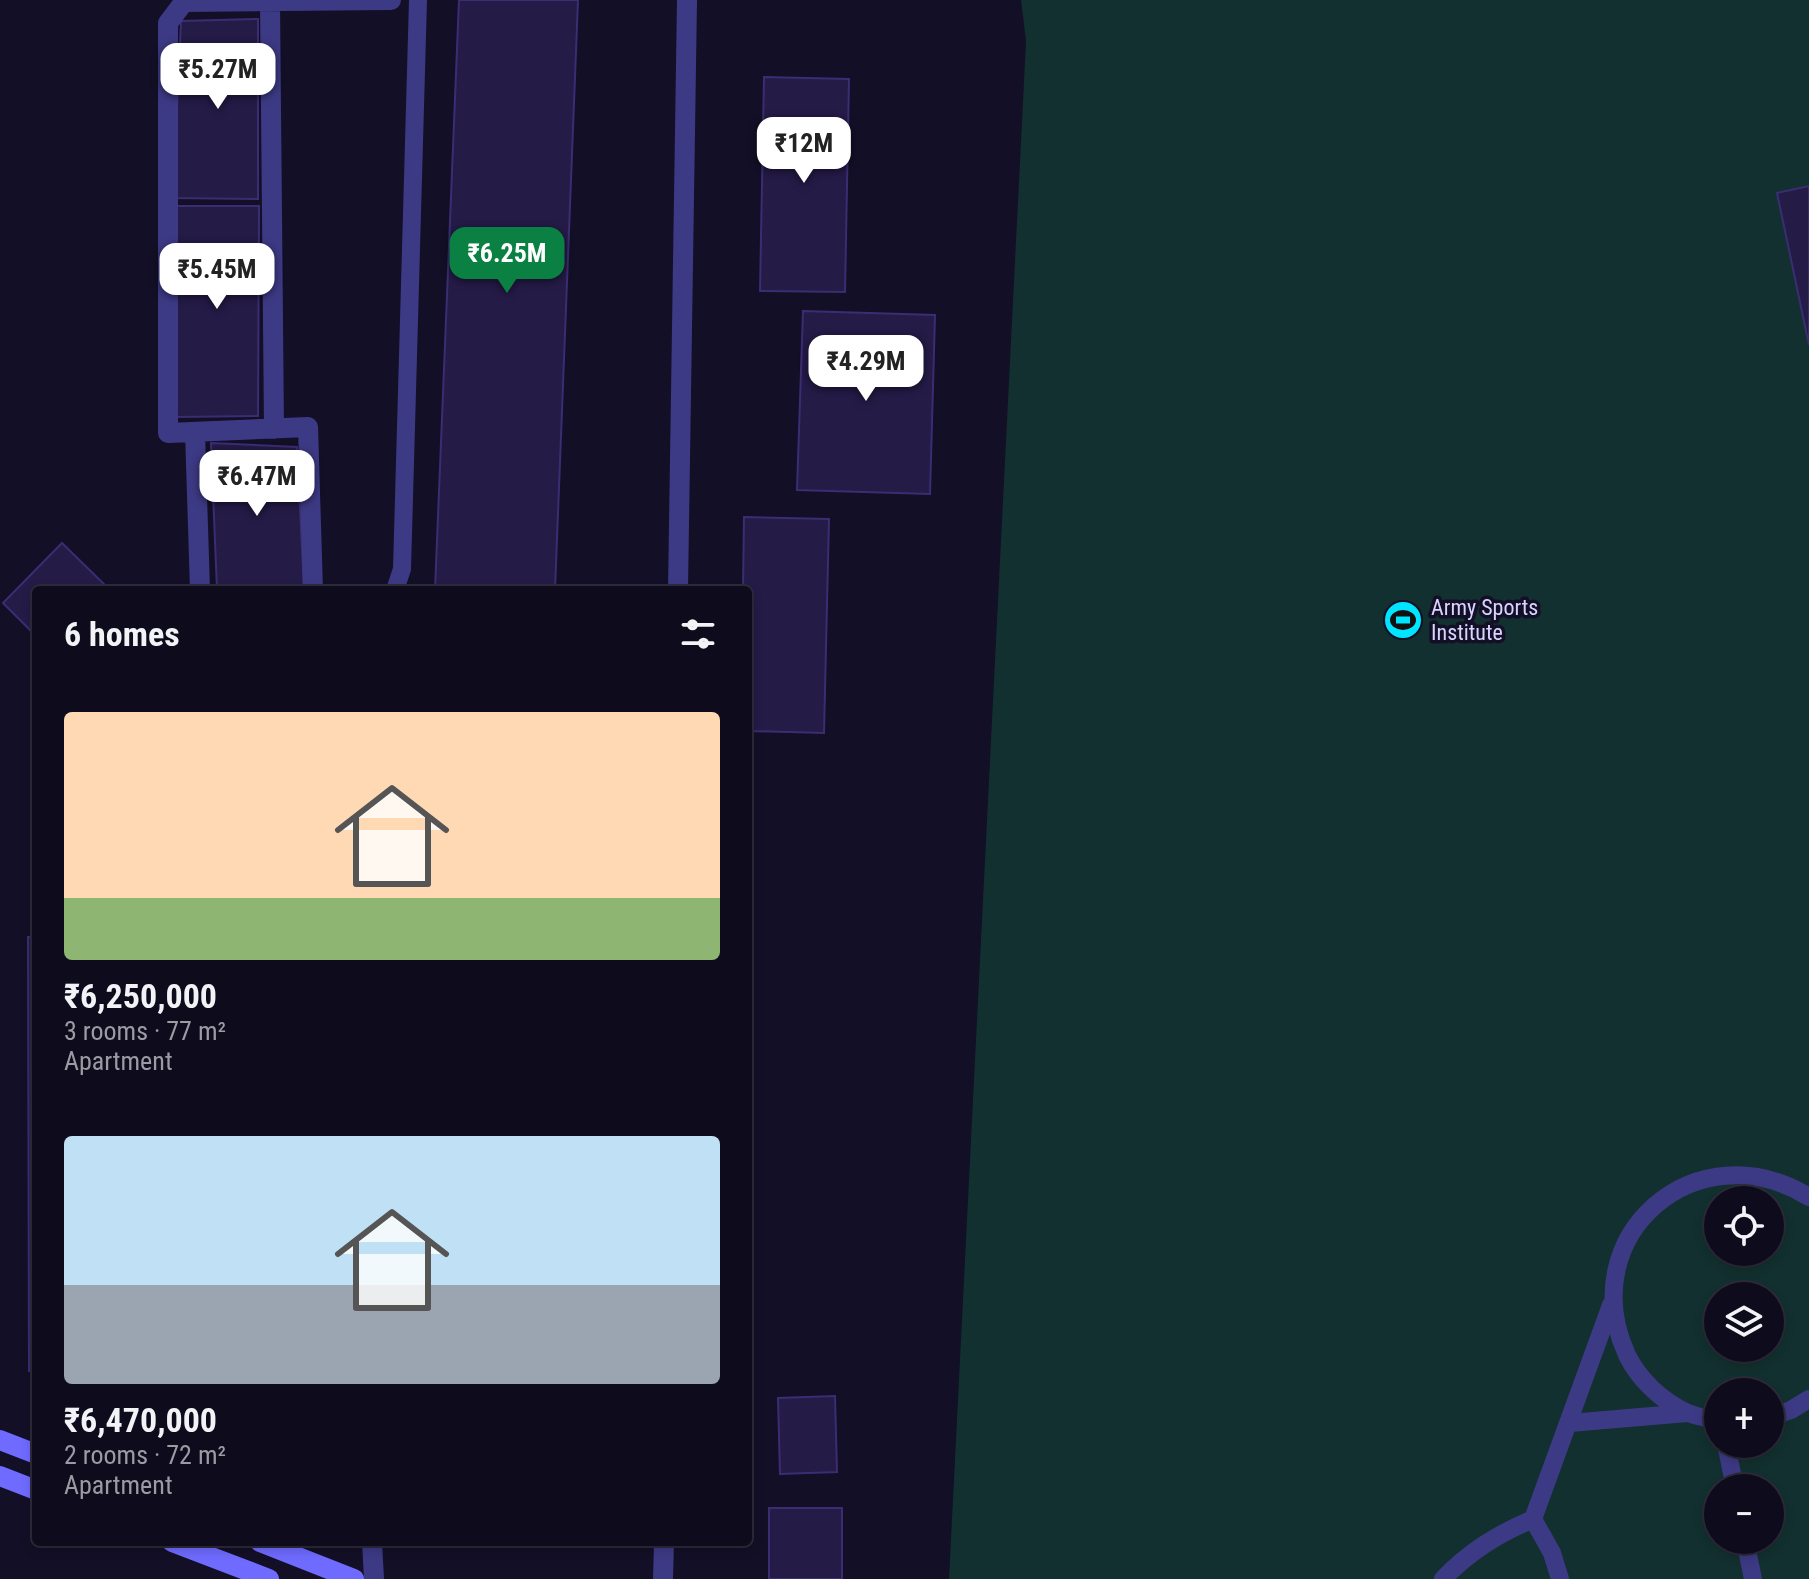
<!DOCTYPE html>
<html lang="en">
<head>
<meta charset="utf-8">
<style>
  :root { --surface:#0e0b1c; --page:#171425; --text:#f1f3f6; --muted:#9b9ba3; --line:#2e2b3b; --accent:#0b8043 }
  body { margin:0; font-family:"Roboto Condensed",sans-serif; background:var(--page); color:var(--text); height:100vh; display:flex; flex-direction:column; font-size:30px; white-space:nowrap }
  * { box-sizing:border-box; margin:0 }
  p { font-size:26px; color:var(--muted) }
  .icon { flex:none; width:44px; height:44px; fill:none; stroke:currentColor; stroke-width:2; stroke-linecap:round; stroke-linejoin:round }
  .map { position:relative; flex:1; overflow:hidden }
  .drawer { position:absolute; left:32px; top:586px; width:720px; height:960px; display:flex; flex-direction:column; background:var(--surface); border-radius:8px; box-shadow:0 4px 12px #0003,0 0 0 2px var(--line) }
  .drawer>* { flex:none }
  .tools { position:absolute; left:1704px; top:1186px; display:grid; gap:16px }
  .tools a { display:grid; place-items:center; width:80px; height:80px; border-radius:50%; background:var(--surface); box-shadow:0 4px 12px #0003,0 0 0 2px var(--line); font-size:40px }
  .price { position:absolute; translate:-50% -68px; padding:0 18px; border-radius:16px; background:#fff; color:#222; font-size:26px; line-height:52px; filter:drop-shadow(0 2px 4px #0008) }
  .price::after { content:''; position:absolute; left:50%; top:48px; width:24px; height:18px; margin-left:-12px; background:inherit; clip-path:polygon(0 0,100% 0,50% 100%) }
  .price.selected { background:var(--accent); color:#fff }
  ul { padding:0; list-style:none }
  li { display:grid; align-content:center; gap:16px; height:424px; padding:0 32px }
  li span { display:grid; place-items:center; height:248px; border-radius:8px; color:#555 }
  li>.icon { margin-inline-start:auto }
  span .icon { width:144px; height:144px; fill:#fffc; stroke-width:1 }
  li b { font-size:34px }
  h2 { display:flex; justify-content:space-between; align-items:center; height:96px; padding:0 32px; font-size:34px }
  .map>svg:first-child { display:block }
</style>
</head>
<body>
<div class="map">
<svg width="1809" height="1579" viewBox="0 0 1809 1579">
  <rect width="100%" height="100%" fill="#130f26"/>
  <!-- green -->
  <path fill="#12302f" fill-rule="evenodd" d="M1021,0H1809V1579H949L1026,41ZM1718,1200H1770V1252H1718ZM1718,1296H1770V1348H1718ZM1718,1392H1770V1444H1718ZM1718,1488H1770V1540H1718Z"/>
  <!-- building -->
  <path fill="#241b47" stroke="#3b2d73" stroke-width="2" d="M459,0H578L555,590H435Z
    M258,19V199L173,198L181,21Z
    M764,77L849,79L845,292L760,291Z
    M1809,186V345L1777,193Z
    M175,206H259L258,416L176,417Z
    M803,311L935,315L930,494L797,490Z
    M211,443L297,447L304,590H217Z
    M744,517L829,519L824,733L748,731V590H743Z
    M62,543L110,590H36V636L3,603Z
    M28,937H36V1371H29Z
    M835,1396L837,1472L780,1474L778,1398Z
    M769,1508H842V1579H769Z"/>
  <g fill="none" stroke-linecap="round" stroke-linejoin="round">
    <!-- lane -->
    <path stroke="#3d3a85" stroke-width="18" d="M395,590L402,569L418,0
      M1770,1417L1791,1410L1809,1399
      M1718,1421C1708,1418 1698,1417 1688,1413C1663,1402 1639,1380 1627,1355C1572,1235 1697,1128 1809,1197
      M1570,1423L1687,1413
      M1726,1444L1735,1488
      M1533,1519L1552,1553L1560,1579
      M1745,1540L1753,1579
      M1443,1579C1470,1551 1498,1534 1533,1519L1611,1305"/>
    <!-- street -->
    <path stroke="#3d3a85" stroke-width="20" d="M184,0V2L391,0
      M184,2L168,23V433L308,427L313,590
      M270,2L274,429
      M195,432L200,590
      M678,590L687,0
      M372,1542L374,1579
      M663,1579L664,1542"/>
    <!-- secondary -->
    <path stroke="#6f6bff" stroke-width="20" d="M0,1440L36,1454
      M0,1476L36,1490
      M172,1542L269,1579
      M260,1542L354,1579"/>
  </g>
  <!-- icons -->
  <defs>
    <g id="stadium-disc" transform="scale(2)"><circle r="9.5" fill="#00e5ff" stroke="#130f26"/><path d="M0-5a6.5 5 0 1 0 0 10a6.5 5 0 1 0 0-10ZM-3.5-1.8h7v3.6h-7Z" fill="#111"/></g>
  </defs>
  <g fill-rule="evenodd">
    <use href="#stadium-disc" x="1403" y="620"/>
  </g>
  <g text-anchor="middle" stroke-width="7" stroke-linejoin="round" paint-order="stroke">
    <!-- poi labels -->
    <g font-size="22" fill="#d9d4ff" stroke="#130f26" text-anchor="start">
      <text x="1431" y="615">Army Sports<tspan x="1431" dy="25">Institute</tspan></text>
    </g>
  </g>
</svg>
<div class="tools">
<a><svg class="icon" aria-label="locate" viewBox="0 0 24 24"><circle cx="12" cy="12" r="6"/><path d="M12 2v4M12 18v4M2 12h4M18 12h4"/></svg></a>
<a><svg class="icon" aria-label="layers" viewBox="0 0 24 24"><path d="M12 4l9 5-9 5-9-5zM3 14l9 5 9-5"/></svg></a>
<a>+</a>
<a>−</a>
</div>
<b class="price" style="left:218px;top:111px">₹5.27M</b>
<b class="price" style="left:804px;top:185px">₹12M</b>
<b class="price selected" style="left:507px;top:295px">₹6.25M</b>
<b class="price" style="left:217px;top:311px">₹5.45M</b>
<b class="price" style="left:866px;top:403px">₹4.29M</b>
<b class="price" style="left:257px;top:518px">₹6.47M</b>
<section class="drawer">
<h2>6 homes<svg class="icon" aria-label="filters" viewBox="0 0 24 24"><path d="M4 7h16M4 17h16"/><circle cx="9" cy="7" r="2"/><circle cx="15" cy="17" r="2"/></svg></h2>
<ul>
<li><span style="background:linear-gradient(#ffd9b3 75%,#8fb573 0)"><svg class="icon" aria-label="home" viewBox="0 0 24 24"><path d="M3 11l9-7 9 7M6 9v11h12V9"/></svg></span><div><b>₹6,250,000</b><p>3 rooms · 77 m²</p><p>Apartment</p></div></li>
<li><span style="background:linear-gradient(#bfe0f5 60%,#9aa5b1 0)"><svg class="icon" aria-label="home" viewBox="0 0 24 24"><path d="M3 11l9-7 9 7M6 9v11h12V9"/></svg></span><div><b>₹6,470,000</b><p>2 rooms · 72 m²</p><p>Apartment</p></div></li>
</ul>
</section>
</div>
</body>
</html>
